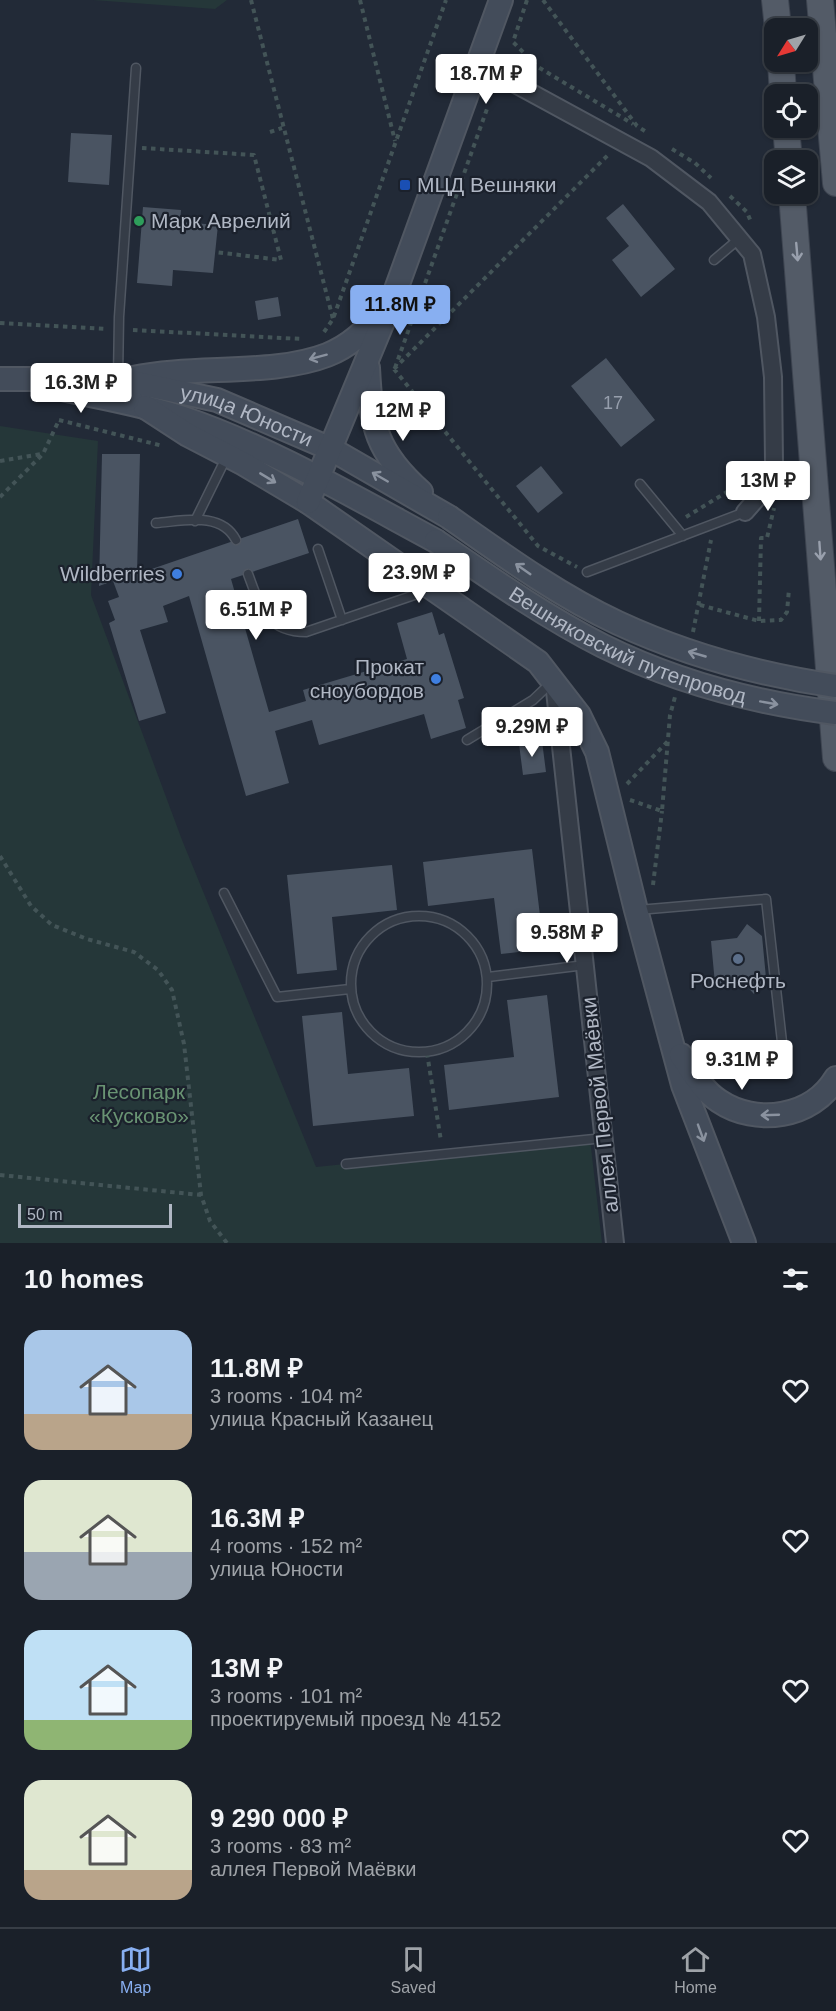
<!DOCTYPE html>
<html lang="en">
<head>
<meta charset="utf-8">
<style>
  :root { --surface:#1a2029; --page:#232831; --text:#f1f3f6; --muted:#9fa3a8; --line:#383e46; --accent:#88aff1 }
  body { margin:0; font-family:Arial,sans-serif; background:var(--page); color:var(--text); height:100vh; display:flex; flex-direction:column; font-size:22px; white-space:nowrap }
  * { box-sizing:border-box; margin:0 }
  p { font-size:20px; color:var(--muted) }
  .icon { flex:none; width:33px; height:33px; fill:none; stroke:currentColor; stroke-width:2; stroke-linecap:round; stroke-linejoin:round }
  .map { position:relative; height:1243px; overflow:hidden }
  .side { display:flex; flex-direction:column; background:var(--surface); flex:1 }
  .side>* { flex:none }
  .needle { width:39px; rotate:233deg }
  .tools { position:absolute; left:764px; top:18px; display:grid; gap:12px }
  .tools a { display:grid; place-items:center; width:54px; height:54px; border-radius:12px; background:var(--surface); box-shadow:0 2px 4px #0004,0 0 0 2px var(--line); font-size:30px }
  .scale { position:absolute; left:18px; bottom:15px; width:154px; box-sizing:border-box; padding-left:6px; border:3px solid #b0b7c4; border-top:0; font-size:16px; line-height:21px; white-space:nowrap; color:#b0b7c4; -webkit-text-stroke:4px #1b212c; paint-order:stroke }
  .price { position:absolute; translate:-50% -51px; padding:0 14px; border-radius:6px; background:#fff; color:#222; font-size:20px; line-height:39px; filter:drop-shadow(0 2px 3px #0008) }
  .price::after { content:''; position:absolute; left:50%; top:36px; width:18px; height:14px; margin-left:-9px; background:inherit; clip-path:polygon(0 0,100% 0,50% 100%) }
  .price.on { background:var(--accent); color:#111 }
  ul { padding:0; list-style:none }
  li { display:flex; align-items:center; gap:18px; height:150px; padding:0 24px }
  li span { display:grid; place-items:center; flex:none; width:168px; height:120px; border-radius:18px; color:#555 }
  li>.icon { margin-inline-start:auto }
  span .icon { width:72px; height:72px; fill:#fffc; stroke-width:1 }
  li b { font-size:26px }
  h2 { display:flex; justify-content:space-between; align-items:center; height:72px; padding:0 24px; font-size:26px }
  .dock { display:flex; justify-content:space-around; align-items:center; height:84px; border-top:2px solid var(--line); background:var(--surface); font-size:16px; color:var(--muted) }
  .dock a { display:grid; justify-items:center; gap:3px }
  .dock .on { color:var(--accent) }
  .map>svg:first-child { display:block }
</style>
</head>
<body>
<div class="map">
<svg width="836" height="1243" viewBox="0 0 836 1243">
  <rect width="100%" height="100%" fill="#222a37"/>
  <!-- green -->
  <path fill="#253739" d="M93,0H227L215,9Z
    M0,426L98,441L91,595L182,840L316,1167L590,1139L602,1243H0Z"/>
  <!-- building -->
  <path fill="#4a5462" d="M71,133L112,135L109,185L68,182Z
    M623,204L675,269L641,297L612,260L629,246L606,218Z
    M143,207L181,210L180,222L218,225L213,273L173,270L172,286L137,283Z
    M278,297L281,316L258,320L255,301Z
    M606,358L655,420L621,447L571,386Z
    M102,454H140L137,574L298,519L309,553L231,579L269,712L306,701L303,690L407,659L397,623L432,612L439,635L444,633L464,698L458,700L466,728L431,739L424,714L319,745L312,720L275,731L289,783L246,796L189,596L163,606L168,622L140,630L166,713L139,721L109,623L115,620L108,601L119,597L113,581L99,586Z
    M541,466L563,493L538,513L516,486Z
    M542,741L546,772L523,775L519,744Z
    M532,849L544,949L501,954L494,898L428,906L423,862Z
    M392,865L397,910L332,917L337,970L297,974L287,875Z
    M747,924L762,936L766,978L754,994L742,981L715,984L711,941L737,938Z
    M547,995L559,1097L449,1110L444,1065L514,1057L507,1000Z
    M342,1012L348,1074L409,1068L414,1116L313,1126L302,1016Z"/>
  <g fill="none" stroke-linecap="round" stroke-linejoin="round">
    <!-- lane casing -->
    <g stroke="#505762" stroke-width="11">
      <path id="lane" d="M714,260L740,238
        M118,378L119,317L136,68
        M640,484L683,536
        M195,521L227,456
        M156,523C183,521 221,511 236,540
        M318,549L342,620
        M587,572L745,512
        M248,574C260,606 266,632 306,632L429,590
        M467,740L533,700L553,681
        M224,893L277,997L350,989
        M638,910L766,899L782,1042
        M351 984a68 68 0 1 1 136 0a68 68 0 1 1-136 0Z
        M488,977L585,965
        M346,1164L604,1138"/>
    </g>
    <!-- street casing -->
    <g stroke="#505762" stroke-width="20">
      <path id="street" d="M480,65L651,158L709,202L752,254L766,317L773,377L774,463L765,489L745,512
        M554,682L615,1243"/>
    </g>
    <!-- secondary casing -->
    <g stroke="#505762" stroke-width="26">
      <g id="secondary">
        <path d="M368,368C371,426 376,452 421,492"/>
        <path d="M133,378C193,365 273,376 327,355C350,346 369,328 383,309"/>
        <path id="s1" d="M0,379H118L217,400L331,449L449,517"/>
        <path d="M59,388C100,398 142,404 183,418C271,448 354,497 436,541"/>
        <path d="M145,407L188,435L244,464L308,502L538,662L579,715L597,752L636,910L683,1085L744,1243"/>
        <path d="M308,502L394,295L501,0"/>
        <path d="M681,1055C692,1071 702,1090 719,1101C756,1126 812,1118 836,1078"/>
      </g>
    </g>
    <!-- primary casing -->
    <g stroke="#3e4551" stroke-width="28">
      <path id="primary" d="M775,0L778,28
        M820,0L836,183
        M781,62L783,94
        M786,128L789,160
        M792,194L836,758"/>
    </g>
    <!-- path -->
    <path stroke="#435457" stroke-width="4" stroke-dasharray="4.5 4.5" stroke-linecap="butt" d="M251,0L333,319
      M360,0L395,141
      M527,0L513,42L538,67L633,124
      M543,0L637,126L648,133
      M270,132L282,128
      M142,148L254,155L281,260L215,252
      M672,149L695,163L711,178
      M730,196L747,212L751,222
      M0,323L107,329
      M133,330L302,339
      M324,332L333,319L446,0
      M395,368L488,106
      M394,369L608,155
      M394,369L538,546L577,567
      M59,420L163,446
      M0,461L42,454
      M0,497L43,454L59,420
      M686,517L748,479
      M700,605L759,621L781,620L787,612L789,589
      M759,621L761,538H767L774,508
      M693,632L711,540
      M627,784L669,740
      M630,800L662,811L670,715L675,697
      M0,856L31,906L52,925L87,939L134,952L158,970L172,990L184,1044L201,1195L210,1221L227,1243
      M653,885L662,811
      M427,1053L441,1141
      M0,1175L201,1195"/>
    <!-- lane -->
    <use href="#lane" stroke="#353c47" stroke-width="8"/>
    <!-- street -->
    <use href="#street" stroke="#353c47" stroke-width="16"/>
    <!-- secondary -->
    <use href="#secondary" stroke="#434c5a" stroke-width="22"/>
    <!-- primary -->
    <use href="#primary" stroke="#535b67" stroke-width="26"/>
    <!-- secondary-bridge casing -->
    <g stroke="#505762" stroke-width="26" stroke-linecap="butt">
      <g id="secondary-bridge">
        <path d="M449,517C503,555 558,595 618,623C687,655 761,675 836,686"/>
        <path id="s2" d="M436,541C490,578 544,616 603,646C676,682 756,703 836,713"/>
      </g>
    </g>
    <!-- secondary-bridge -->
    <use href="#secondary-bridge" stroke="#434c5a" stroke-width="22"/>
  </g>
  <!-- one-way arrows -->
  <defs><path id="oneway-shaft" d="M-6 0H5M1.5-3L5.5 0L1.5 3" fill="none" stroke-width="1.6" stroke-linecap="round" stroke-linejoin="round" transform="scale(1.5)"/></defs>
  <g stroke="#99a0ad">
    <use href="#oneway-shaft" transform="translate(797 252) rotate(85)"/>
    <use href="#oneway-shaft" transform="translate(820 551) rotate(86)"/>
  </g>
  <g stroke="#8a929f">
    <use href="#oneway-shaft" transform="translate(318 357) rotate(165)"/>
    <use href="#oneway-shaft" transform="translate(380 477) rotate(-150)"/>
    <use href="#oneway-shaft" transform="translate(268 478) rotate(31)"/>
    <use href="#oneway-shaft" transform="translate(523 569) rotate(-145)"/>
    <use href="#oneway-shaft" transform="translate(697 654) rotate(-164)"/>
    <use href="#oneway-shaft" transform="translate(769 703) rotate(10)"/>
    <use href="#oneway-shaft" transform="translate(770 1115) rotate(178)"/>
    <use href="#oneway-shaft" transform="translate(701 1133) rotate(70)"/>
  </g>
  <!-- markers -->
  <rect fill="#1a4fb4" stroke="#1b212c" stroke-width="2" x="399" y="179" width="12" height="12" rx="3"/>
  <circle fill="#2e9e5b" stroke="#1b212c" stroke-width="2" cx="139" cy="221" r="6"/>
  <g fill="#3f7fe0" stroke="#1b212c" stroke-width="2">
    <circle cx="177" cy="574" r="6"/>
    <circle cx="436" cy="679" r="6"/>
  </g>
  <circle fill="#5c6f8a" stroke="#1b212c" stroke-width="2" cx="738" cy="959" r="6"/>
  <g text-anchor="middle" stroke-width="4.5" stroke-linejoin="round" paint-order="stroke">
    <!-- number labels -->
    <g font-size="18" fill="#969eac">
      <text x="613" y="409">17</text>
    </g>
    <!-- poi labels -->
    <g font-size="21" fill="#b0b7c4" stroke="#1b212c" text-anchor="start">
      <text x="417" y="192">МЦД Вешняки</text>
      <text x="151" y="228">Марк Аврелий</text>
      <text x="165" y="581" text-anchor="end">Wildberries</text>
      <text x="424" y="674" text-anchor="end">Прокат<tspan x="424" dy="24">сноубордов</tspan></text>
      <text x="738" y="988" text-anchor="middle">Роснефть</text>
    </g>
    <!-- street labels -->
    <g font-size="21" fill="#b0b7c4" stroke="#1b212c">
      <text dy="7" stroke="none"><textPath href="#s1" startOffset="252">улица Юности</textPath></text>
      <text dy="7" stroke="none"><textPath href="#s2" startOffset="220">Вешняковский путепровод</textPath></text>
      <text transform="translate(600 1105) rotate(-96)" y="7">аллея Первой Маёвки</text>
    </g>
    <!-- park labels -->
    <g font-size="21" fill="#699373" stroke="#1b212c">
      <text x="139" y="1099">Лесопарк<tspan x="139" dy="24">«Кусково»</tspan></text>
    </g>
  </g>
</svg>
<div class="tools">
<a><svg class="needle" viewBox="-14 -14 28 28"><path d="M0-13l5 13h-10z" fill="#e53935"/><path d="M0 13l5-13h-10z" fill="#9fa3a8"/></svg></a>
<a><svg class="icon" aria-label="locate" viewBox="0 0 24 24"><circle cx="12" cy="12" r="6"/><path d="M12 2v4M12 18v4M2 12h4M18 12h4"/></svg></a>
<a><svg class="icon" aria-label="layers" viewBox="0 0 24 24"><path d="M12 4l9 5-9 5-9-5zM3 14l9 5 9-5"/></svg></a>
</div>
<div class="scale">50 m</div>
<b class="price" style="left:486px;top:105px">18.7M ₽</b>
<b class="price on" style="left:400px;top:336px">11.8M ₽</b>
<b class="price" style="left:81px;top:414px">16.3M ₽</b>
<b class="price" style="left:403px;top:442px">12M ₽</b>
<b class="price" style="left:768px;top:512px">13M ₽</b>
<b class="price" style="left:419px;top:604px">23.9M ₽</b>
<b class="price" style="left:256px;top:641px">6.51M ₽</b>
<b class="price" style="left:532px;top:758px">9.29M ₽</b>
<b class="price" style="left:567px;top:964px">9.58M ₽</b>
<b class="price" style="left:742px;top:1091px">9.31M ₽</b>
</div>
<section class="side">
<h2>10 homes<svg class="icon" aria-label="filters" viewBox="0 0 24 24"><path d="M4 7h16M4 17h16"/><circle cx="9" cy="7" r="2"/><circle cx="15" cy="17" r="2"/></svg></h2>
<ul>
<li><span style="background:linear-gradient(#a9c7e8 70%,#b9a48a 0)"><svg class="icon" aria-label="home" viewBox="0 0 24 24"><path d="M3 11l9-7 9 7M6 9v11h12V9"/></svg></span><div><b>11.8M ₽</b><p>3 rooms · 104 m²</p><p>улица Красный Казанец</p></div><svg class="icon" aria-label="heart" viewBox="0 0 24 24"><path d="M12 20l-8-8c-3-5 5-10 8-4 3-6 11-1 8 4z"/></svg></li>
<li><span style="background:linear-gradient(#dfe7d0 60%,#9aa5b1 0)"><svg class="icon" aria-label="home" viewBox="0 0 24 24"><path d="M3 11l9-7 9 7M6 9v11h12V9"/></svg></span><div><b>16.3M ₽</b><p>4 rooms · 152 m²</p><p>улица Юности</p></div><svg class="icon" aria-label="heart" viewBox="0 0 24 24"><path d="M12 20l-8-8c-3-5 5-10 8-4 3-6 11-1 8 4z"/></svg></li>
<li><span style="background:linear-gradient(#bfe0f5 75%,#8fb573 0)"><svg class="icon" aria-label="home" viewBox="0 0 24 24"><path d="M3 11l9-7 9 7M6 9v11h12V9"/></svg></span><div><b>13M ₽</b><p>3 rooms · 101 m²</p><p>проектируемый проезд № 4152</p></div><svg class="icon" aria-label="heart" viewBox="0 0 24 24"><path d="M12 20l-8-8c-3-5 5-10 8-4 3-6 11-1 8 4z"/></svg></li>
<li><span style="background:linear-gradient(#dfe7d0 75%,#b9a48a 0)"><svg class="icon" aria-label="home" viewBox="0 0 24 24"><path d="M3 11l9-7 9 7M6 9v11h12V9"/></svg></span><div><b>9 290 000 ₽</b><p>3 rooms · 83 m²</p><p>аллея Первой Маёвки</p></div><svg class="icon" aria-label="heart" viewBox="0 0 24 24"><path d="M12 20l-8-8c-3-5 5-10 8-4 3-6 11-1 8 4z"/></svg></li>
</ul>
</section>
<nav class="dock">
<a class="on"><svg class="icon" aria-label="map" viewBox="0 0 24 24"><path d="M3 6l6-2 6 2 6-2v14l-6 2-6-2-6 2zM9 4v14M15 6v14"/></svg>Map</a>
<a><svg class="icon" aria-label="saved" viewBox="0 0 24 24"><path d="M7 4h10v16l-5-4-5 4z"/></svg>Saved</a>
<a><svg class="icon" aria-label="home" viewBox="0 0 24 24"><path d="M3 11l9-7 9 7M6 9v11h12V9"/></svg>Home</a>
</nav>
</body>
</html>
